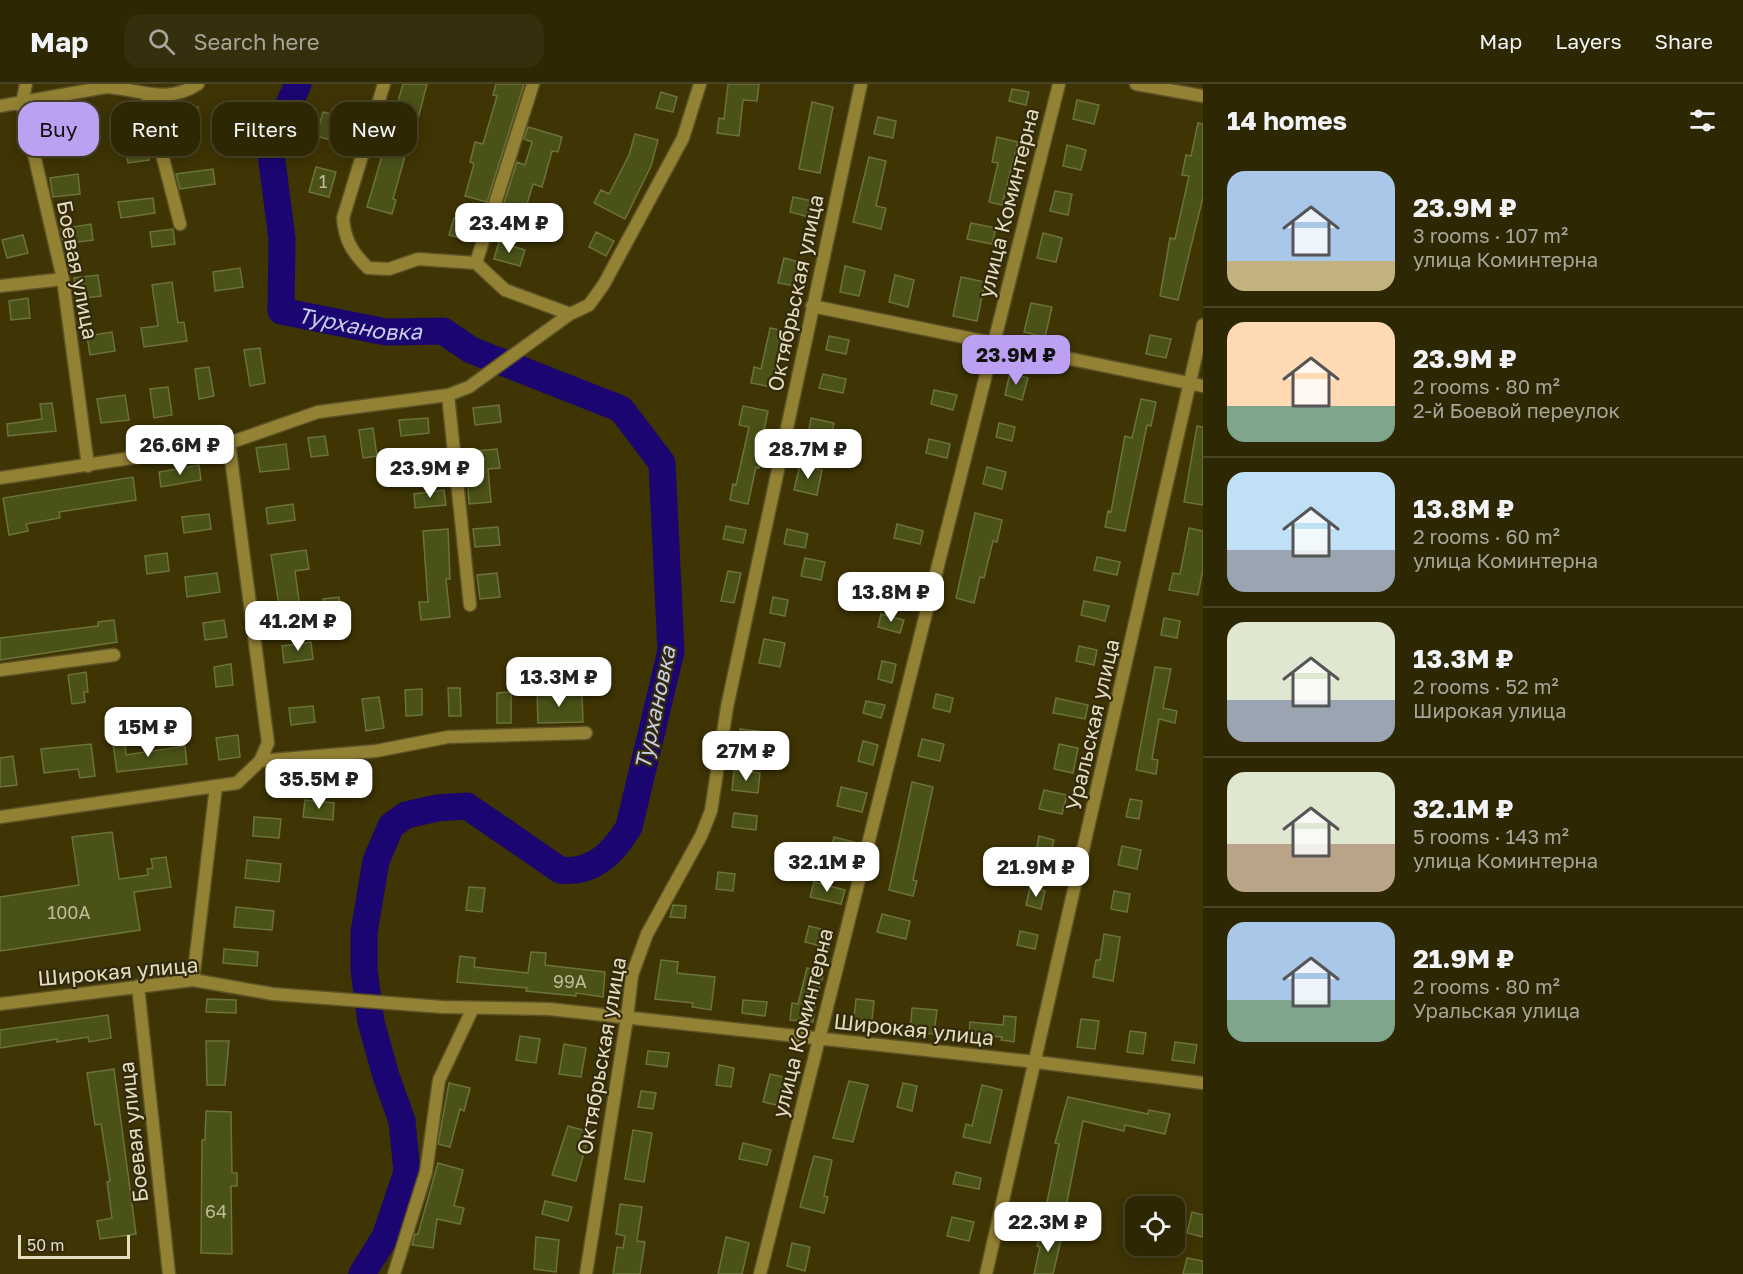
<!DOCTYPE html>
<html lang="en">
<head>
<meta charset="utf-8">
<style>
  :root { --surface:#2e2703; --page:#362f0d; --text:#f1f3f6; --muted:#a7a59a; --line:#494425; --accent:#bca0f2 }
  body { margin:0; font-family:"Golos Text",sans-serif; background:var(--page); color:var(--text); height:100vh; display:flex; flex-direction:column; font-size:22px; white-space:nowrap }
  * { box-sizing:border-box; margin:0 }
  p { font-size:20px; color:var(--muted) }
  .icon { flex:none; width:33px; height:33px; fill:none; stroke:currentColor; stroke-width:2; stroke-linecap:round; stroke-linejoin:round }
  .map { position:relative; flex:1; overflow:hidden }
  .panel { display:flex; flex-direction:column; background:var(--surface); width:540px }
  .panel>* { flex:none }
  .banner { position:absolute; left:18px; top:18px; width:570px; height:54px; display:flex; gap:12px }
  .buttons { position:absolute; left:1125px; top:1112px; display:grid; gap:12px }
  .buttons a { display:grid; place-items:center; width:60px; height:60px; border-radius:12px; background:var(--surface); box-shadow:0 3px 15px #0003,0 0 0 2px var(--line); font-size:30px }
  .scale { position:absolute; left:18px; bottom:15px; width:112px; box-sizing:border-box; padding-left:6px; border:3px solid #e4ddc0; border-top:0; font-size:16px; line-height:21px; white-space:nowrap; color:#e4ddc0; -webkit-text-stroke:4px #322a0b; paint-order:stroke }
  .price { position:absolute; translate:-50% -51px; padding:0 14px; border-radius:12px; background:#fff; color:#222; font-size:20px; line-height:39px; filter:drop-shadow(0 2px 3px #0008) }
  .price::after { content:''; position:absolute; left:50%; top:36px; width:18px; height:14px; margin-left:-9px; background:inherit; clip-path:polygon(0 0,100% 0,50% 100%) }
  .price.current { background:var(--accent); color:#111 }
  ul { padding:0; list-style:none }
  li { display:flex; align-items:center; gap:18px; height:150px; padding:0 24px }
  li+li { border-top:2px solid var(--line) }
  li span { display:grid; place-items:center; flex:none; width:168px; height:120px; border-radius:18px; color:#555 }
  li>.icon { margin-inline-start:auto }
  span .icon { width:72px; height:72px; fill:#fffc; stroke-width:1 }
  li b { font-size:26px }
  h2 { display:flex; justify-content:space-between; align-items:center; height:72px; padding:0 24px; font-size:26px }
  .tag { padding:0 21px; border-radius:18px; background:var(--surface); box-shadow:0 3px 15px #0003,0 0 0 2px var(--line); font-size:21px; line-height:54px }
  .tag.current { background:var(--accent); color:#111 }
  header { display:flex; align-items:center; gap:36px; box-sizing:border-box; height:84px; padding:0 30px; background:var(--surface); border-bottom:2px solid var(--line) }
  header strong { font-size:28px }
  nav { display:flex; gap:33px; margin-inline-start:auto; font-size:21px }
  .search { width:420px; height:54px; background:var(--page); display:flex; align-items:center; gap:15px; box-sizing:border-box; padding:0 21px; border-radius:18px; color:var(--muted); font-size:22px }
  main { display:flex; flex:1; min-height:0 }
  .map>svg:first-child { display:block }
</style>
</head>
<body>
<header>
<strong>Map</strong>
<div class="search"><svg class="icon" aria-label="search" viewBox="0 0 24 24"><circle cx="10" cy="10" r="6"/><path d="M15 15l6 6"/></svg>Search here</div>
<nav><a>Map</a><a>Layers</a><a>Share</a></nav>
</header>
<main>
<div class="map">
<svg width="1203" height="1190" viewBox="0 0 1203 1190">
  <rect width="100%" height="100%" fill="#3e3404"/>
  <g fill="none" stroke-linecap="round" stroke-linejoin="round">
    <!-- river -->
    <path stroke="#1b0570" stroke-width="27" id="s1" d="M298,0L270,62L282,155L281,227L386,248L443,247L471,266L621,325L662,379L671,567L629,743C613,769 593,790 560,786L467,722L437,724L406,731L391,742L376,777L364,848V886L371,938L386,992L402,1037L407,1088L385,1153L362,1190"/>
  </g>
  <!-- building -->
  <path fill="#4b5218" stroke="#6b733a" stroke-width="1.5" d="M403,0H427L410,66L407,65L393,115L396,116L392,130L367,123Z
    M496,0H524L487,118L465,112L474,80L470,78L475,58L483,60L497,12L493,11Z
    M728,0H759L757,17L743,16L739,52L717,49L719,34L724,35Z
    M1012,5L1029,8L1026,21L1009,17Z
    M661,8L677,13L673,28L656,24Z
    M1077,16L1099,21L1094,40L1073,35Z
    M812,18L833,23L820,89L799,85Z
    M198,23L201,42L170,47L167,27Z
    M323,28L345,34L338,58L316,52Z
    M878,33L896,37L893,54L874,50Z
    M1198,39L1203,40V113L1178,216L1160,212L1170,154L1175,155L1189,92L1182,91L1186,71L1191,72Z
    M528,43L562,53L558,68L552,67L542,103L533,100L523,133L507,129L509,124L503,122L517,78L525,81L532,58L524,55Z
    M635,50L658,56L651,82L625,135L594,119L601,106L609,110L629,71Z
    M76,51L78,67L53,71L51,54Z
    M997,53L1018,58L1002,121L989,118L998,79L992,78Z
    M1067,61L1086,66L1081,86L1063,82Z
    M147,62L149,76L128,79L126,65Z
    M869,73L886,77L876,122L886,124L881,145L853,138Z
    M316,83L336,88L329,113L309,108Z
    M213,85L215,100L180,105L176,90Z
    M78,90L80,110L53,113L50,94Z
    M1055,107L1072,110L1068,131L1050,127Z
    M793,113L813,117L809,133L790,128Z
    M153,114L155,129L121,134L118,118Z
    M454,134L477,140L472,157L449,151Z
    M971,139L996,144L992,160L967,155Z
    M91,140L93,156L63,160L61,145Z
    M173,145L175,160L152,163L150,148Z
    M596,148L614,157L606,172L589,163Z
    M1043,149L1062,154L1056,178L1037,174Z
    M23,151L28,169L7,174L2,156Z
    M499,158L525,166L520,182L494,175Z
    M784,174L800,178L795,202L778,199Z
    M845,182L865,187L859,212L840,208Z
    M240,184L243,203L215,207L213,188Z
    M98,191L101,212L77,215L74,194Z
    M895,191L914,196L908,223L889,218Z
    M961,193L985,198L977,237L953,232Z
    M172,198L178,239L184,238L187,257L144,263L141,244L158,242L152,201Z
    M28,214L30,234L11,236L9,217Z
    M1031,219L1052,223L1045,253L1024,248Z
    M770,244L786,247L771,303L751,299L754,283L761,285Z
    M112,248L115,267L90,271L87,252Z
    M1150,251L1171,255L1166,274L1146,270Z
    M829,252L849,256L846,270L826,266Z
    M260,264L265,299L250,302L244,266Z
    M209,283L214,312L199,315L195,285Z
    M1010,289L1028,294L1022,316L1005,311Z
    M823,290L846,295L843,309L819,304Z
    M168,303L172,331L154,334L150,305Z
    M934,306L957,311L953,326L931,320Z
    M125,311L129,336L101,339L97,315Z
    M1141,315L1156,318L1151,342L1147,341L1125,447L1105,443L1108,427L1111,428L1125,352L1132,354Z
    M52,319L56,347L8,352L7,340L42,335L40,320Z
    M499,321L501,338L475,341L473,324Z
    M743,322L768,327L760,366L763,367L759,384L756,383L748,420L730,416L733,400L736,401L749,343L739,341Z
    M428,334L429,349L401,352L399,336Z
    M811,334L834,339L830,357L808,352Z
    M999,339L1015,343L1012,357L996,353Z
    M1197,342L1203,343V421L1184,418Z
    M373,344L377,372L363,374L359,346Z
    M325,352L328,371L311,373L308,354Z
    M929,355L950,360L947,374L926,369Z
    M286,360L289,385L260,388L256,364Z
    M497,365L500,384L488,385L491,418L469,420L466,368Z
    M199,381L201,396L161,403L159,388Z
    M800,381L822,386L817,411L794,406Z
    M987,383L1006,388L1002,405L983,400Z
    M133,393L136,416L59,428L60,434L26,440L28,447L9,451L3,414Z
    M444,406L446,421L415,424L414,410Z
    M293,420L295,436L268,440L266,424Z
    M975,429L1002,436L997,458L993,457L984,494L980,493L974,519L956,514Z
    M209,430L211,445L184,449L182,433Z
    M897,440L923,447L920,460L894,454Z
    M726,442L746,446L743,459L723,455Z
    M498,443L500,461L475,463L473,445Z
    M1189,444L1203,447V485L1198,511L1169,506L1173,489L1180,490Z
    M448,445L450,495H446L450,533L421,536L419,518H428L423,447Z
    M787,445L808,450L805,464L784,460Z
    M306,466L309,485L295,487L300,524L280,527L271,471Z
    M167,469L169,487L147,490L145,472Z
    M1097,473L1120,478L1117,491L1094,486Z
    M805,474L825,478L821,496L801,492Z
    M728,487L741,489L734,519L721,517Z
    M217,489L220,508L187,513L185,493Z
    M497,489L500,513L480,515L477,491Z
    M904,493L915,496L910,515L899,512Z
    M339,513L342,534L325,537L323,515Z
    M773,513L788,516L785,532L770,529Z
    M1084,517L1109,522L1105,537L1081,531Z
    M881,530L904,536L900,549L878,543Z
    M1164,534L1180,537L1177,554L1161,551Z
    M114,536L117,558L0,576V554L98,542V538Z
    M224,536L227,553L205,556L203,539Z
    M764,555L785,559L780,583L759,579Z
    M311,558L313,575L284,579L282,562Z
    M1079,562L1097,566L1094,581L1076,577Z
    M882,577L896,580L892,599L878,595Z
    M231,580L233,601L216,603L214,583Z
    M1155,583L1171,585L1163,624L1177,627L1175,639L1159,635L1152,675L1158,676L1156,690L1136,686Z
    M86,588L88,608H84L85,618L72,620L68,591Z
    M448,604H460L461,632H449Z
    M422,605V631L406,632L405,606Z
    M537,606H551V612L582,611L583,638L538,639Z
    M511,608V639H497V609Z
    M936,610L953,614L950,628L933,624Z
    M379,613L384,644L366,647L362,615Z
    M1056,614L1088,621L1085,635L1053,629Z
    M866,617L885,621L881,634L863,629Z
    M313,622L315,638L291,641L289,624Z
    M740,645L776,649L774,660L739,656Z
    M238,651L240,673L219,676L216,654Z
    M922,655L944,660L940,677L918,672Z
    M863,657L878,661L873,681L858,677Z
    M125,659L126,671L185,662L187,680L117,688L113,660Z
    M91,660L95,692L80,694L78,685L44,689L41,665Z
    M1059,660L1078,664L1073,689L1054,685Z
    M13,672L17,701L0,703V674Z
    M293,686L316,688L314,705L292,703Z
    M734,686L760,689L758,709L732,706Z
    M912,698L933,703L913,796L917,797L913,812L889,806Z
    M841,703L867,709L862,728L837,722Z
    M1044,706L1067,711L1062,730L1039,725Z
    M1130,715L1142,717L1139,735L1126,733Z
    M305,716L334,719L333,736L303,733Z
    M734,729L757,732L756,746L732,743Z
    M254,733L281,735L279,754L253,752Z
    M112,748L119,795L148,791L147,785L153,784L151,775L166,773L171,803L134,808L140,846L0,867V813L79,801L72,753Z
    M1039,752L1054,756L1049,776L1035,773Z
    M834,753L854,758L849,778L829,773Z
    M1122,762L1141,766L1137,785L1118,781Z
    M247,776L281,780L279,798L245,794Z
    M718,788L735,790L733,807L716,805Z
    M814,798L845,806L841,820L810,813Z
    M469,803L485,804L482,828L466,826Z
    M1030,803L1045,807L1041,825L1026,821Z
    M1114,807L1130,810L1127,828L1111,825Z
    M673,821L686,822L685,834L670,833Z
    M236,823L274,827L272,846L234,843Z
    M882,830L910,837L906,855L877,848Z
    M809,842L833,848L829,864L805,858Z
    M1020,847L1038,851L1035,865L1017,861Z
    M1104,850L1120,853L1113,897L1093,893L1096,876H1100Z
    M224,865L258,868L257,882L223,879Z
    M531,868L546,869L545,881L605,888L603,913L576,909V912L526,907L527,904L457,898L460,872L475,874L474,883L528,889Z
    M661,876L678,878L677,889L715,893L711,926L692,923L693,919L655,915Z
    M807,884L824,888L819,907H817L813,938L790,936L792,919L798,920Z
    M207,915L236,916V929L206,928Z
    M856,915L874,917L871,945L853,943Z
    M743,916L767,918L765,932L742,929Z
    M912,924L937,926L934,950L910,948Z
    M108,931L111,954L89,958L88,953L57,958V955L0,964V946Z
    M1004,932L1016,933L1014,958L1001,956L1002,953L969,950L970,938L1003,941Z
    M1081,935L1099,937L1095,965L1077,963Z
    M1130,947L1146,949L1143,970L1127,968Z
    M520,952L540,955L536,979L516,976Z
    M206,957H229L225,1001H207Z
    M1175,958L1197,961L1194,979L1172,976Z
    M564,960L586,964L581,993L559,990Z
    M648,967L669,969L667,983L646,980Z
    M719,981L734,984L731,1003L716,1001Z
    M114,985L136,1150L100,1155L97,1137L112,1134L107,1098L110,1097L101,1040L95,1041L87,989Z
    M770,990L788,994L781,1022L763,1018Z
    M849,997L868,1001L853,1058L833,1054Z
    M449,999L470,1004L464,1027L460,1025L450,1063L438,1060Z
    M903,999L917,1002L912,1027L897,1023Z
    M982,1001L1002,1006L990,1059L963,1053L966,1040L972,1042Z
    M641,1007L656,1009L653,1025L638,1023Z
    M1068,1013L1148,1030L1149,1026L1170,1030L1165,1050L1125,1041L1124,1047L1083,1037L1065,1128L1046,1123L1059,1060L1055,1059Z
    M206,1027L231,1028L232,1089H237V1102H231L232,1170L201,1169L202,1056H205Z
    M568,1042L590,1048L576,1097L552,1091Z
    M633,1046L652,1049L644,1098L625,1095Z
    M743,1059L771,1066L767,1081L739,1075Z
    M814,1072L832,1076L824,1112L828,1113L824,1129L800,1123Z
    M438,1079L463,1086L454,1122L464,1124L460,1140L437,1135L433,1164L412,1161L415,1150H418Z
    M956,1088L981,1094L979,1105L953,1100Z
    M545,1117L572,1123L568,1137L542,1130Z
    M620,1120L642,1123L637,1157L645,1158L640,1190H613L617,1163L623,1164L625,1152L616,1150Z
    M1192,1128L1203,1131V1153L1187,1149Z
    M952,1133L974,1138L969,1157L947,1152Z
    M1041,1146L1062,1152L1053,1190H1034L1040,1163L1037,1162Z
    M536,1153L559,1156L556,1188L534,1185Z
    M726,1153L749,1159L742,1190H718Z
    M792,1159L810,1163L805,1187L787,1182Z
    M1187,1174L1203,1177V1190H1183Z"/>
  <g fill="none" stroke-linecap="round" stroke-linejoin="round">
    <!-- minor casing -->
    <g stroke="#5c5226" stroke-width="15">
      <path id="minor" d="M26,0L22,19L63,195L88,382
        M384,0L343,134C345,157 352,168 368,184L389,185L418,175L476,179L505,206L570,230L589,221L604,200L683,54L700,0
        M1136,0L1203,12
        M147,12L180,140
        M0,22L106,3C139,5 166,21 198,0
        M476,179L533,0
        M0,202L63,195
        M812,222L1203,302
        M448,311L470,521
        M229,359L268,659L260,677
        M0,394L229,359L318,328L448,311L469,303L570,230
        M0,586L114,571
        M0,733L237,699L260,677L376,667L448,653L586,649
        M193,896L216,702
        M138,902L169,1190
        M0,920L193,896L273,910L442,923L549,925L1036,978L1203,999
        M394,1190L426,1088L439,996L473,924
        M586,1190L627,934L632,891L647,850L701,752L711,727L727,623L861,0
        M760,1190L1059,0
        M986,1190L1203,241"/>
    </g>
    <!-- minor -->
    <use href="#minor" stroke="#938134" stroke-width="12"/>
  </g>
  <g text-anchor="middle" stroke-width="4.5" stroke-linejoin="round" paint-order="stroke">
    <!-- number labels -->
    <g font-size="18" fill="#beba96">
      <text x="323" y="104">1</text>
      <text x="69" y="835">100А</text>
      <text x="570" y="904">99А</text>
      <text x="216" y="1134">64</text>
    </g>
    <!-- street labels -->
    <g font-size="21" fill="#e4ddc0" stroke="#322a0b">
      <text transform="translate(1009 119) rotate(-76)" y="7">улица Коминтерна</text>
      <text transform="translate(77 186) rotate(79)" y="7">Боевая улица</text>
      <text transform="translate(796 209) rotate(-78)" y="7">Октябрьская улица</text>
      <text transform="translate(1093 641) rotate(-77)" y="7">Уральская улица</text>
      <text transform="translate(118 888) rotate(-5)" y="7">Широкая улица</text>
      <text transform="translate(803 939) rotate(-76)" y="7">улица Коминтерна</text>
      <text transform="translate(914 946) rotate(6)" y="7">Широкая улица</text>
      <text transform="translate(602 972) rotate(-80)" y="7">Октябрьская улица</text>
      <text transform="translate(134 1048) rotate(-96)" y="7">Боевая улица</text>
    </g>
    <!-- water labels -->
    <g font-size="22" font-style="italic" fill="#c7cde8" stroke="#322a0b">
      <text dy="8" stroke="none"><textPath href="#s1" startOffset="314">Турхановка</textPath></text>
      <text transform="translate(655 624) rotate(-78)" y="8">Турхановка</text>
    </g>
  </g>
</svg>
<div class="buttons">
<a><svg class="icon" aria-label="locate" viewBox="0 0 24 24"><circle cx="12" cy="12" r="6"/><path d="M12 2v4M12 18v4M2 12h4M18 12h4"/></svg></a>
</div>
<div class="scale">50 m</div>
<b class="price" style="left:509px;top:170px">23.4M ₽</b>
<b class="price current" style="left:1016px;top:302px">23.9M ₽</b>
<b class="price" style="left:180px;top:392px">26.6M ₽</b>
<b class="price" style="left:808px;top:396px">28.7M ₽</b>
<b class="price" style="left:430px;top:415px">23.9M ₽</b>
<b class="price" style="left:891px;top:539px">13.8M ₽</b>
<b class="price" style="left:298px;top:568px">41.2M ₽</b>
<b class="price" style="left:559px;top:624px">13.3M ₽</b>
<b class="price" style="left:148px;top:674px">15M ₽</b>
<b class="price" style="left:746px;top:698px">27M ₽</b>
<b class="price" style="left:319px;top:726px">35.5M ₽</b>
<b class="price" style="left:827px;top:809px">32.1M ₽</b>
<b class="price" style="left:1036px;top:814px">21.9M ₽</b>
<b class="price" style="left:1048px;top:1169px">22.3M ₽</b>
<div class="banner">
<a class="tag current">Buy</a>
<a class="tag">Rent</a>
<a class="tag">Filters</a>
<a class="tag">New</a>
</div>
</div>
<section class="panel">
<h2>14 homes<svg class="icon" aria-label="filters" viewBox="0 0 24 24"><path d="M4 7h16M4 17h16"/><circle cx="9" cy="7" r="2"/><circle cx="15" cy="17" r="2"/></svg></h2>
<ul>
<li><span style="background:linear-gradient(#a9c7e8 75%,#c2b280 0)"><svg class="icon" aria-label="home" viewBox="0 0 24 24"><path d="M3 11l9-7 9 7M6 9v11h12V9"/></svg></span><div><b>23.9M ₽</b><p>3 rooms · 107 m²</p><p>улица Коминтерна</p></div></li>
<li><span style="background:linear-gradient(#ffd9b3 70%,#7fa58c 0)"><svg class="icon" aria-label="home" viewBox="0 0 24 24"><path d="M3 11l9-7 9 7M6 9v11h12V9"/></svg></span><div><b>23.9M ₽</b><p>2 rooms · 80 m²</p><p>2-й Боевой переулок</p></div></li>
<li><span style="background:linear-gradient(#bfe0f5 65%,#9aa5b1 0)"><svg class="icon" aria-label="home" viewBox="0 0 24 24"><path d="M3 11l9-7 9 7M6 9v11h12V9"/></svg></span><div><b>13.8M ₽</b><p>2 rooms · 60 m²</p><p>улица Коминтерна</p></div></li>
<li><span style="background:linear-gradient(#dfe7d0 65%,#9aa5b1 0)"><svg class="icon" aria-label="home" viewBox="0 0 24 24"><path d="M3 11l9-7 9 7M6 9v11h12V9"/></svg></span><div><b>13.3M ₽</b><p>2 rooms · 52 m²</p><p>Широкая улица</p></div></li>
<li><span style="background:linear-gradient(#dfe7d0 60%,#b9a48a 0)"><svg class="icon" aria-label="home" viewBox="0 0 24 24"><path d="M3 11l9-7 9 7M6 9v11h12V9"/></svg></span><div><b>32.1M ₽</b><p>5 rooms · 143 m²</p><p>улица Коминтерна</p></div></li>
<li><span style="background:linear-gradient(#a9c7e8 65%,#7fa58c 0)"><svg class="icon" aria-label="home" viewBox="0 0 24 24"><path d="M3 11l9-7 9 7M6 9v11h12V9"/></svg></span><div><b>21.9M ₽</b><p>2 rooms · 80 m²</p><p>Уральская улица</p></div></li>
</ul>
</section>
</main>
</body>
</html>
